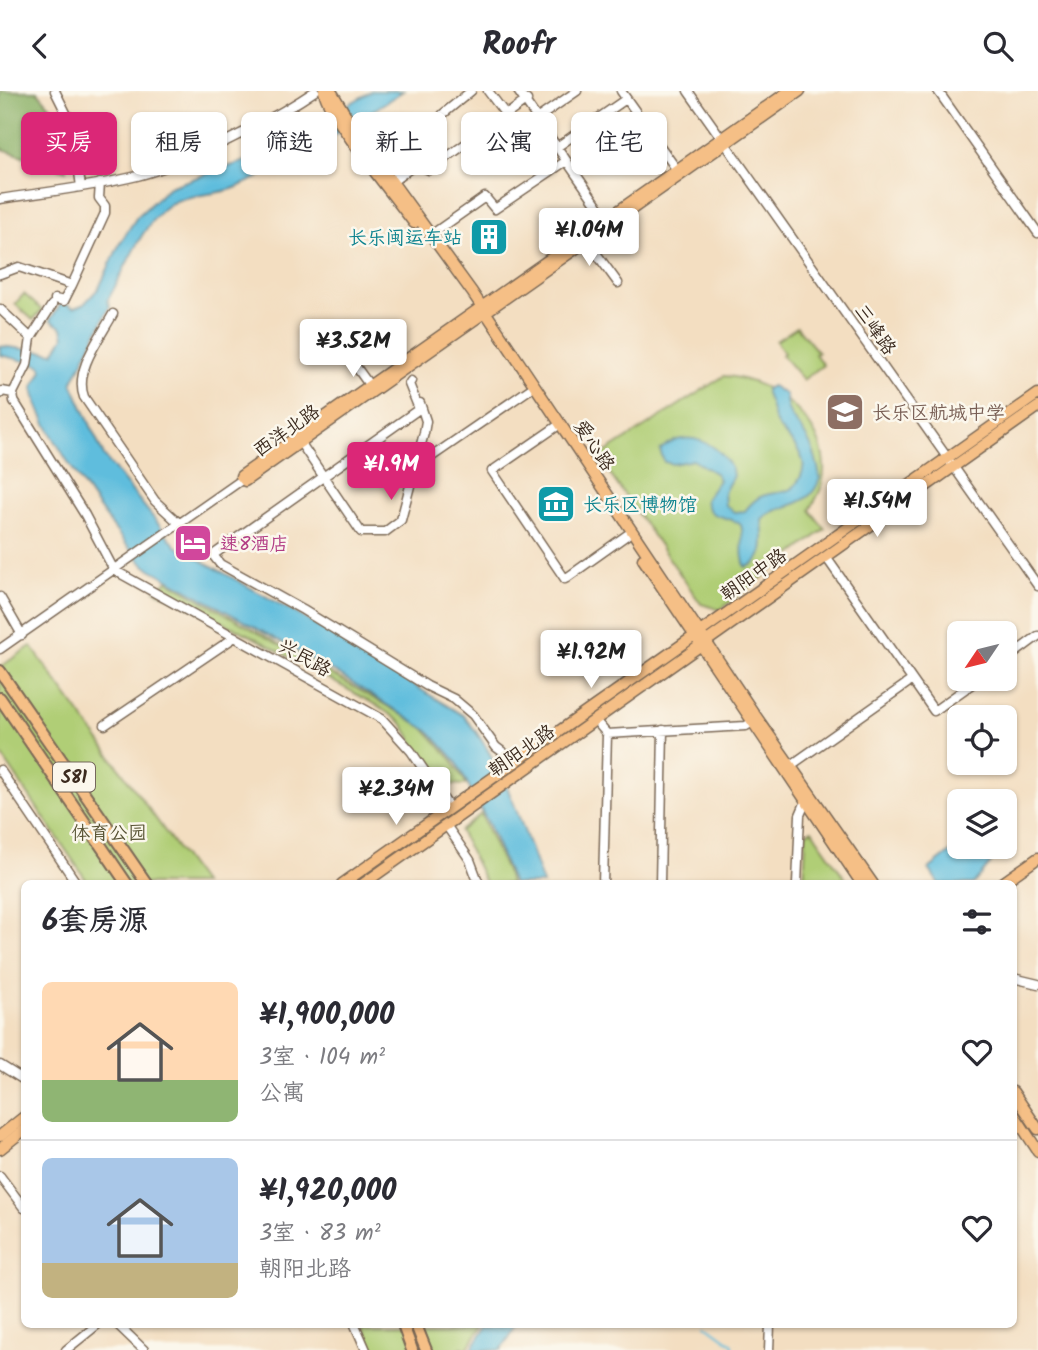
<!DOCTYPE html>
<html lang="zh">
<head>
<meta charset="utf-8">
<style>
  :root { --surface:#fff; --page:#f7f7f7; --text:#2b2b33; --muted:#7c7c81; --line:#e1e1e2; --accent:#db2777 }
  body { margin:0; font-family:Kalam,"LXGW WenKai TC",sans-serif; background:var(--page); color:var(--text); height:100vh; display:flex; flex-direction:column; font-size:26px; white-space:nowrap }
  * { box-sizing:border-box; margin:0 }
  p { font-size:23px; color:var(--muted) }
  .icon { flex:none; width:38px; height:38px; fill:none; stroke:currentColor; stroke-width:2; stroke-linecap:round; stroke-linejoin:round }
  .map { position:relative; flex:1; overflow:hidden }
  .side { position:absolute; left:21px; top:789px; width:996px; height:448px; display:flex; flex-direction:column; background:var(--surface); border-radius:10px; box-shadow:0 2px 5px #0004 }
  .side>* { flex:none }
  .top-card { position:absolute; left:21px; top:21px; width:998px; height:63px; display:flex; gap:14px }
  .needle { width:46px; rotate:235deg }
  .buttons { position:absolute; left:947px; top:530px; display:grid; gap:14px }
  .buttons a { display:grid; place-items:center; width:70px; height:70px; border-radius:10px; background:var(--surface); box-shadow:0 2px 5px #0004; font-size:35px }
  .price { position:absolute; translate:-50% -60px; padding:0 16px; border-radius:7px; background:#fff; color:#222; font-size:23px; line-height:46px; filter:drop-shadow(0 2px 4px #0008) }
  .price::after { content:''; position:absolute; left:50%; top:42px; width:21px; height:16px; margin-left:-10px; background:inherit; clip-path:polygon(0 0,100% 0,50% 100%) }
  .price.on { background:var(--accent); color:#fff }
  ul { padding:0; list-style:none }
  li { display:flex; align-items:center; gap:21px; height:175px; padding:0 21px }
  li+li { border-top:2px solid var(--line) }
  li span { display:grid; place-items:center; flex:none; width:196px; height:140px; border-radius:10px; color:#555 }
  li>.icon { margin-inline-start:auto }
  span .icon { width:84px; height:84px; fill:#fffc; stroke-width:1 }
  li b { font-size:30px }
  h2 { display:flex; justify-content:space-between; align-items:center; height:84px; padding:0 21px; font-size:30px }
  .chip { padding:0 24px; border-radius:10px; background:var(--surface); box-shadow:0 2px 5px #0004; font-size:24px; line-height:63px }
  .chip.on { background:var(--accent); color:#fff }
  header { display:flex; justify-content:space-between; align-items:center; height:91px; padding:0 21px; background:var(--surface); font-size:32px; font-weight:600 }
  .map>svg:first-child { display:block }
</style>
</head>
<body>
<header><svg class="icon" aria-label="back" viewBox="0 0 24 24"><path d="M15 5l-7 7 7 7"/></svg>Roofr<svg class="icon" aria-label="search" viewBox="0 0 24 24"><circle cx="10" cy="10" r="6"/><path d="M15 15l6 6"/></svg></header>
<div class="map">
<svg width="1038" height="1259" viewBox="0 0 1038 1259">
  <rect width="100%" height="100%" fill="#fbf7ec"/>
  <filter id="ink" filterUnits="userSpaceOnUse"><feTurbulence type="fractalNoise" baseFrequency=".0143" numOctaves="2"/><feDisplacementMap in="SourceGraphic" scale="14" xChannelSelector="R" yChannelSelector="G"/><feConvolveMatrix kernelMatrix="1 2 1 2 8 2 1 2 1" color-interpolation-filters="sRGB"/></filter>
  <filter id="wash" filterUnits="userSpaceOnUse"><feTurbulence type="fractalNoise" baseFrequency=".00686" numOctaves="4" result="noise"/><feDisplacementMap in="SourceGraphic" scale="28" xChannelSelector="R" yChannelSelector="G"/><feGaussianBlur stdDeviation="1.57" result="paint"/><feColorMatrix in="noise" values="0 0 0 0 0 0 0 0 0 0 0 0 0 0 0 0 0 1.4 0 .05"/><feComposite in="paint" operator="in"/></filter>
  <g filter="url(#wash)">
    <rect width="100%" height="100%" fill="#f3dec1"/>
    <!-- green -->
    <path fill="#b0ce76" stroke="#767c4a" stroke-width="2" d="M24,203L42,219L33,229L15,213Z
      M797,236L818,261L815,263L823,274L803,289L782,264L784,262L776,250Z
      M724,285C776,288 836,338 822,394C820,402 814,411 810,419L825,438L720,519L701,513L598,366Z
      M168,490L422,635L452,669L467,694L445,693L426,672L402,632L378,615L253,546L155,499Z
      M31,555L203,793H89L0,662V576Z
      M481,723L508,785L510,793H486L460,740Z
      M812,739L817,747L849,793H804L806,742Z
      M363,1234H483L466,1259L462,1256L458,1259H373Z"/>
    <!-- forest -->
    <path fill="#8cb167" stroke="#646e42" stroke-width="2" d="M0,0H37L57,23L66,80L0,57Z"/>
    <!-- water -->
    <path fill="#5ebddd" stroke="#4c747e" stroke-width="2" d="M372,0H403C350,35 293,72 235,97C214,105 185,102 167,115C141,134 124,182 107,210L110,215L72,292L104,365L176,455L299,524L464,625C504,673 522,734 543,793H513L489,734L456,670L430,641L333,580L145,475C117,446 36,334 33,296L42,279L40,274L0,264V255L54,262L64,246L62,237L50,229L62,211L74,217L84,213L99,197L120,152L137,126L169,96L254,67Z
      M772,295L786,304C785,326 799,332 808,349C815,361 818,374 820,387C810,420 778,411 762,428C763,446 768,470 746,476C739,465 745,447 741,434C727,422 709,431 705,409L719,389L716,383L693,369L673,373L664,371L660,359C686,336 719,351 732,379L733,385L724,401L725,414L734,421L745,420C762,398 769,406 792,398C818,370 794,356 777,334C773,327 772,321 770,313C768,306 765,305 766,298Z
      M959,754L995,756L991,772L973,793H939L929,778Z
      M487,1234H517L501,1259H471Z"/>
    <g fill="none" stroke-linecap="round" stroke-linejoin="round">
      <!-- stream -->
      <path stroke="#5ebddd" stroke-width="2" d="M707,1234L733,1253V1259"/>
    </g>
  </g>
  <g filter="url(#ink)">
    <g fill="none" stroke-linecap="round" stroke-linejoin="round">
      <!-- minor casing -->
      <g stroke="#7b6957" stroke-width="11">
        <path id="minor" d="M55,0L73,36L81,96
          M488,0L506,24
          M518,0L607,128
          M621,0L677,79
          M688,0L1038,495
          M938,0L1038,142
          M538,27L577,0
          M557,56L626,8
          M397,84L443,23L471,0
          M389,93L416,73L429,79L527,9
          M0,108C46,101 92,96 137,85C188,72 271,30 315,0
          M431,144L485,106L495,118L566,70
          M585,147L618,192
          M0,183L19,176L72,194L105,122V115L99,107L100,92
          M55,208L64,210L72,194
          M52,214L31,247L27,274L13,302L14,310L85,424L114,479L382,628L411,660L449,716
          M0,218L31,247
          M113,223C100,247 74,279 84,306L155,410L180,433
          M307,239L349,266L370,295
          M411,290L409,293L419,318L213,464L220,473L303,519L427,595L454,608L473,624L496,656L515,670
          M0,303L2,300L13,302
          M556,336L492,380L565,488L627,444
          M300,351L361,441H385L401,429L424,342L426,330L420,312
          M421,373L530,298
          M826,466L934,620L979,588
          M0,506L22,544
          M0,558L243,388
          M1004,570L1038,545
          M595,629L607,643L746,635L751,632
          M105,634L235,546
          M790,675L912,589
          M0,679L77,793
          M446,734L470,769L479,793
          M603,793L607,643
          M660,793L663,639
          M797,793L800,724L806,710
          M1013,887L1038,893
          M0,974L24,989
          M0,1085L24,1117
          M118,1234L144,1259
          M355,1234L366,1259
          M66,1259L97,1234
          M769,1259L770,1234"/>
      </g>
      <!-- major casing -->
      <g stroke="#7b6957" stroke-width="13">
        <path id="major" d="M324,0C329,26 395,106 414,132
          M331,0L356,41L472,201L755,624L873,793
          M789,0L241,385L245,390L800,0
          M643,468L862,793
          M342,793L1038,303
          M363,793L1038,316
          M1001,793L1038,767
          M1013,1001L1038,1038
          M1013,1022L1038,1060
          M0,1045L24,1026
          M0,1058L24,1039"/>
      </g>
      <!-- highway casing -->
      <g stroke="#7b6957" stroke-width="14">
        <path id="highway" d="M0,580L147,793
          M0,607L127,793
          M403,1234L412,1259
          M416,1234L426,1259"/>
      </g>
      <!-- minor -->
      <use href="#minor" stroke="#fff" stroke-width="8"/>
      <!-- major -->
      <use href="#major" stroke="#f5bf86" stroke-width="10"/>
      <!-- highway -->
      <use href="#highway" stroke="#f5bf86" stroke-width="10"/>
    </g>
  </g>
  <!-- icons -->
  <defs>
    <g id="building-square" transform="scale(2.0125)"><rect x="-9" y="-9" width="18" height="18" rx="4" fill="#0f9aa8" stroke="#fbf7ec"/><path d="M-4-6H4V6H1V3H-1V6H-4ZM-2.5-4.3h1.7v1.8h-1.7ZM.8-4.3h1.7v1.8H.8ZM-2.5-1h1.7V.8h-1.7ZM.8-1h1.7V.8H.8Z" fill="#fff"/></g>
    <g id="school-square" transform="scale(2.0125)"><rect x="-9" y="-9" width="18" height="18" rx="4" fill="#8d6e63" stroke="#fbf7ec"/><path d="M0-5L7-2L0 1L-7-2ZM-4 1L0 2.5L4 1V4Q0 6-4 4Z" fill="#fff"/></g>
    <g id="museum-square" transform="scale(2.0125)"><rect x="-9" y="-9" width="18" height="18" rx="4" fill="#0f9aa8" stroke="#fbf7ec"/><path d="M0-6L6-3V-2H-6V-3ZM-5-1h2V3h-2ZM-1-1h2V3h-2ZM3-1h2V3H3ZM-6 4H6V6H-6Z" fill="#fff"/></g>
    <g id="hotel-square" transform="scale(2.0125)"><rect x="-9" y="-9" width="18" height="18" rx="4" fill="#d1479c" stroke="#fbf7ec"/><path d="M-6-4.5h1.5V1H6V5H4.5V3h-9V5H-6ZM-4 0a1.8 1.8 0 1 1 3.6 0ZM.5 0V-2.5h3Q6-2.5 6 0Z" fill="#fff"/></g>
  </defs>
  <g fill-rule="evenodd">
    <use href="#building-square" x="489" y="146"/>
    <use href="#school-square" x="845" y="321"/>
    <use href="#museum-square" x="556" y="413"/>
    <use href="#hotel-square" x="193" y="452"/>
  </g>
  <g text-anchor="middle" stroke-width="5" stroke-linejoin="round" paint-order="stroke">
    <!-- shield labels -->
    <rect fill="#fbf7ec" stroke="#75685c" stroke-width="2" x="53" y="671.5" width="42" height="29" rx="5"/>
    <g font-size="18" font-weight="bold" fill="#3b2a1e">
      <text x="74" y="692">S81</text>
    </g>
    <!-- culture labels -->
    <g font-size="19" fill="#0d838f" stroke="#fbf7ec" text-anchor="end">
      <text x="462" y="153">长乐闽运车站</text>
      <text x="583" y="420" text-anchor="start">长乐区博物馆</text>
    </g>
    <!-- street labels -->
    <g font-size="19" fill="#3b2a1e" stroke="#fbf7ec">
      <text transform="translate(876 238) rotate(55)" y="7">三峰路</text>
      <text transform="translate(286 339) rotate(-35)" y="7">西洋北路</text>
      <text transform="translate(595 354) rotate(56)" y="7">爱心路</text>
      <text transform="translate(753 483) rotate(-35)" y="7">朝阳中路</text>
      <text transform="translate(305 566) rotate(29)" y="7">兴民路</text>
      <text transform="translate(521 659) rotate(-35)" y="7">朝阳北路</text>
    </g>
    <!-- education labels -->
    <g font-size="19" fill="#785e54" stroke="#fbf7ec" text-anchor="start">
      <text x="872" y="328">长乐区航城中学</text>
    </g>
    <!-- hotel labels -->
    <g font-size="19" fill="#b23c85" stroke="#fbf7ec" text-anchor="start">
      <text x="220" y="459">速8酒店</text>
    </g>
    <!-- park labels -->
    <g font-size="19" fill="#585334" stroke="#fbf7ec">
      <text x="109" y="748">体育公园</text>
    </g>
  </g>
</svg>
<div class="buttons">
<a><svg class="needle" viewBox="-14 -14 28 28"><path d="M0-13l5 13h-10z" fill="#e53935"/><path d="M0 13l5-13h-10z" fill="#7c7c81"/></svg></a>
<a><svg class="icon" aria-label="locate" viewBox="0 0 24 24"><circle cx="12" cy="12" r="6"/><path d="M12 2v4M12 18v4M2 12h4M18 12h4"/></svg></a>
<a><svg class="icon" aria-label="layers" viewBox="0 0 24 24"><path d="M12 4l9 5-9 5-9-5zM3 14l9 5 9-5"/></svg></a>
</div>
<b class="price" style="left:589px;top:177px">¥1.04M</b>
<b class="price" style="left:353px;top:288px">¥3.52M</b>
<b class="price on" style="left:391px;top:411px">¥1.9M</b>
<b class="price" style="left:877px;top:448px">¥1.54M</b>
<b class="price" style="left:591px;top:599px">¥1.92M</b>
<b class="price" style="left:396px;top:736px">¥2.34M</b>
<div class="top-card">
<a class="chip on">买房</a>
<a class="chip">租房</a>
<a class="chip">筛选</a>
<a class="chip">新上</a>
<a class="chip">公寓</a>
<a class="chip">住宅</a>
</div>
<section class="side">
<h2>6套房源<svg class="icon" aria-label="filters" viewBox="0 0 24 24"><path d="M4 7h16M4 17h16"/><circle cx="9" cy="7" r="2"/><circle cx="15" cy="17" r="2"/></svg></h2>
<ul>
<li><span style="background:linear-gradient(#ffd9b3 70%,#8fb573 0)"><svg class="icon" aria-label="home" viewBox="0 0 24 24"><path d="M3 11l9-7 9 7M6 9v11h12V9"/></svg></span><div><b>¥1,900,000</b><p>3室 · 104 m²</p><p>公寓</p></div><svg class="icon" aria-label="heart" viewBox="0 0 24 24"><path d="M12 20l-8-8c-3-5 5-10 8-4 3-6 11-1 8 4z"/></svg></li>
<li><span style="background:linear-gradient(#a9c7e8 75%,#c2b280 0)"><svg class="icon" aria-label="home" viewBox="0 0 24 24"><path d="M3 11l9-7 9 7M6 9v11h12V9"/></svg></span><div><b>¥1,920,000</b><p>3室 · 83 m²</p><p>朝阳北路</p></div><svg class="icon" aria-label="heart" viewBox="0 0 24 24"><path d="M12 20l-8-8c-3-5 5-10 8-4 3-6 11-1 8 4z"/></svg></li>
</ul>
</section>
</div>
</body>
</html>
